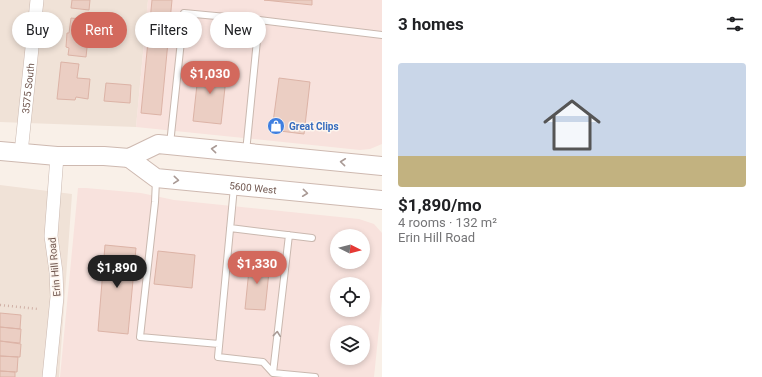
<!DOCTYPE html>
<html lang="en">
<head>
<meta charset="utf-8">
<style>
  :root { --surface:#fff; --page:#f2f2f2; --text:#202124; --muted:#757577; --accent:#d3695d }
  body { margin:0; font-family:Roboto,sans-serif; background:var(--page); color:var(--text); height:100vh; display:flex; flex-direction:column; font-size:15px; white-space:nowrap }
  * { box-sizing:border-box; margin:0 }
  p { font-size:13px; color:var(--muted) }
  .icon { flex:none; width:22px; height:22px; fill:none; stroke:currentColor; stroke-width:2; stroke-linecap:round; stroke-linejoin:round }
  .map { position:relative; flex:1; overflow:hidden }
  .sheet { display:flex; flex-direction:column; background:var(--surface); width:380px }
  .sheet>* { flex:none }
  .top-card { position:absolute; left:12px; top:12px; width:310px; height:36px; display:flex; gap:8px }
  .needle { width:26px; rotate:96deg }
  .fabs { position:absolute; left:330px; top:229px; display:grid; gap:8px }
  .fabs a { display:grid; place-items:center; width:40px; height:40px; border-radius:50%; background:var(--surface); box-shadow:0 2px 6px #0003; font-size:20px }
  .price { position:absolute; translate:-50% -34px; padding:0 9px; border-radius:14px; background:var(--accent); color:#fff; font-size:13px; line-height:26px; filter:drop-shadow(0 1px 2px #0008) }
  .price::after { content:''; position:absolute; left:50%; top:24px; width:12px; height:9px; margin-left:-6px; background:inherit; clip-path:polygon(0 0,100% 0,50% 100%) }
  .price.selected { background:#222; color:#fff }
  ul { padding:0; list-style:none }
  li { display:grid; align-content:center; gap:8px; height:212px; padding:0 16px }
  li span { display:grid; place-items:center; height:124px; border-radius:4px; color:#555 }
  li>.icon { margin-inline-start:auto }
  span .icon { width:72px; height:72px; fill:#fffc; stroke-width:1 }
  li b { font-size:17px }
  h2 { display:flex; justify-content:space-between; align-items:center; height:48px; padding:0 16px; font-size:17px }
  .chip { padding:0 14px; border-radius:18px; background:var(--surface); box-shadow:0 2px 6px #0003; font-size:14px; line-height:36px }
  .chip.selected { background:var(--accent); color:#fff }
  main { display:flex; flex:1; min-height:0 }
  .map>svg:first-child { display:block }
</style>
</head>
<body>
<main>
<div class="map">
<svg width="382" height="377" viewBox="0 0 382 377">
  <rect width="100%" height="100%" fill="#f9f0e8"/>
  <!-- residential -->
  <path fill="#f0e2d7" d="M0,0H148L136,127L0,122Z
    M0,185L72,194L59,377H0Z"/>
  <!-- commercial -->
  <path fill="#f8e2dd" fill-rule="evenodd" d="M148,0H382V144L370,149L360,150L136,127Z
    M78,188H86L141,193L174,200L359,219L374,224L382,233V299L374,377H60ZM337,236H363V262H337ZM337,284H363V310H337ZM337,332H363V358H337Z"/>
  <!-- building -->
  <path fill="#ebcec3" stroke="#dcb3a6" d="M72,0H90L89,10L71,8Z
    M152,0H172L161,115L141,113Z
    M264,0H312V5Z
    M71,18L90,20L86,57L68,55L69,48L66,47L67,33H69Z
    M61,62L79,64L77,78L90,79L88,99L76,97L75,100L57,99Z
    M199,66L227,69L221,124L193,121Z
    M279,78L310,82L304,134L272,130Z
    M106,83L131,85L130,103L104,101Z
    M105,245L136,248L128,334L98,331Z
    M158,251L195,255L192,288L154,284Z
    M250,260L270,262L265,310L245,309Z
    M0,313L21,315L20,329L0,327Z
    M0,327L21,329L20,343L0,341Z
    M0,341L21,344L20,357L0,356Z
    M0,356L18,357L17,372L0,371Z
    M0,371L15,372V377H0Z"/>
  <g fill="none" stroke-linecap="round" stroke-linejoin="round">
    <!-- service casing -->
    <g stroke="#cab8af" stroke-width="8">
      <path id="service" d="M170,144L184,13L259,20L382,35
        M246,152L259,20
        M156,180L155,202L140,337L219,344
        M234,187L218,357L263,362L273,373L315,377
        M230,228L312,238
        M273,373L289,235"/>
    </g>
    <!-- minor casing -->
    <g stroke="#cab8af" stroke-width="14">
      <g id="minor">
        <path id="s1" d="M21,153L37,0"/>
        <path d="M49,377L57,297L56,272L51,236L57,156"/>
      </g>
    </g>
    <!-- secondary casing -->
    <g stroke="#ceb9b0" stroke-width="20">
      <g id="secondary">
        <path d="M0,151L57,156H104L129,158L158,144L382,166"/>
        <path id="s2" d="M129,158L156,178L382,200"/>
      </g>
    </g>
    <!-- path -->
    <path stroke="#d0b1a6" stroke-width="2.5" stroke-dasharray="1 3" stroke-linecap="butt" d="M0,305L38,309"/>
    <!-- service -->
    <use href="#service" stroke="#fff" stroke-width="6"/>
    <!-- minor -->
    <use href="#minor" stroke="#fff" stroke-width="13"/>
    <!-- secondary -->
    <use href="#secondary" stroke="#fff" stroke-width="18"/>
  </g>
  <!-- one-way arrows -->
  <defs><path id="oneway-chevron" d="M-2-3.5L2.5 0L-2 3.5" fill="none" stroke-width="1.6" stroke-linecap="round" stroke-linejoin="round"/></defs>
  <g stroke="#a99a95">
    <use href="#oneway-chevron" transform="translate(214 149) rotate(-174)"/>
    <use href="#oneway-chevron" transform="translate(343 162) rotate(-174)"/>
    <use href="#oneway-chevron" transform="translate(176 180) rotate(5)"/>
    <use href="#oneway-chevron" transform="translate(305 193) rotate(6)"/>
    <use href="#oneway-chevron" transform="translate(277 334) rotate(-84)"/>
  </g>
  <!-- icons -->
  <defs>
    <g id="shop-disc" transform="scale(0.9)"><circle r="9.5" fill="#3f7fe0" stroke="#fdf5ee"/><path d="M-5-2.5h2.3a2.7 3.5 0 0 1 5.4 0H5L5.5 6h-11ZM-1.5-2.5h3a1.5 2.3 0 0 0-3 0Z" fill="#fff"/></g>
  </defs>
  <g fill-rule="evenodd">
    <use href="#shop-disc" x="276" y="126"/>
  </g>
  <g text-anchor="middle" stroke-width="3" stroke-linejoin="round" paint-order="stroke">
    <!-- street labels -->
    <g font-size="10" fill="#70574f" stroke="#fdf5ee">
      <text dy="4" stroke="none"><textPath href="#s1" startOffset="65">3575 South</textPath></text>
      <text dy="4" stroke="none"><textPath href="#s2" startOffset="131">5600 West</textPath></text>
      <text transform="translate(54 267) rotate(-95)" y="4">Erin Hill Road</text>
    </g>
    <!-- shop labels -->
    <g font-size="10" font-weight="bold" fill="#366cbe" stroke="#fdf5ee" text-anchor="start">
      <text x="289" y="130">Great Clips</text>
    </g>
  </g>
</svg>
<div class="fabs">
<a><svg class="needle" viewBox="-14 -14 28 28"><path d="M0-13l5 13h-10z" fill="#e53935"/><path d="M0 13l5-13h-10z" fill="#757577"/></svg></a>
<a><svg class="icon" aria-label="locate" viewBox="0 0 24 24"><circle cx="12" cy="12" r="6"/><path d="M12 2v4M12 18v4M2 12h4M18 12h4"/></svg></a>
<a><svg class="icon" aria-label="layers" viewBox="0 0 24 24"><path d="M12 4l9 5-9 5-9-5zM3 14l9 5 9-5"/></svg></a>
</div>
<b class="price" style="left:210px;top:95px">$1,030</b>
<b class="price" style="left:257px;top:285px">$1,330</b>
<b class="price selected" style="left:117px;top:289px">$1,890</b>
<div class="top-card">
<a class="chip">Buy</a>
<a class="chip selected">Rent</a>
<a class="chip">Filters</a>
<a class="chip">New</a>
</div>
</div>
<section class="sheet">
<h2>3 homes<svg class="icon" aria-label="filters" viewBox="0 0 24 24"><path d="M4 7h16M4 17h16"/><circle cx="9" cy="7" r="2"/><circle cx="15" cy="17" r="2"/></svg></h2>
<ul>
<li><span style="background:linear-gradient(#c9d6e8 75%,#c2b280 0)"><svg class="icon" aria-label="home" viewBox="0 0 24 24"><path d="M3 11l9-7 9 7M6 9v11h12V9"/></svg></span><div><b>$1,890/mo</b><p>4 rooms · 132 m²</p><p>Erin Hill Road</p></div></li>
</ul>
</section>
</main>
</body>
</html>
